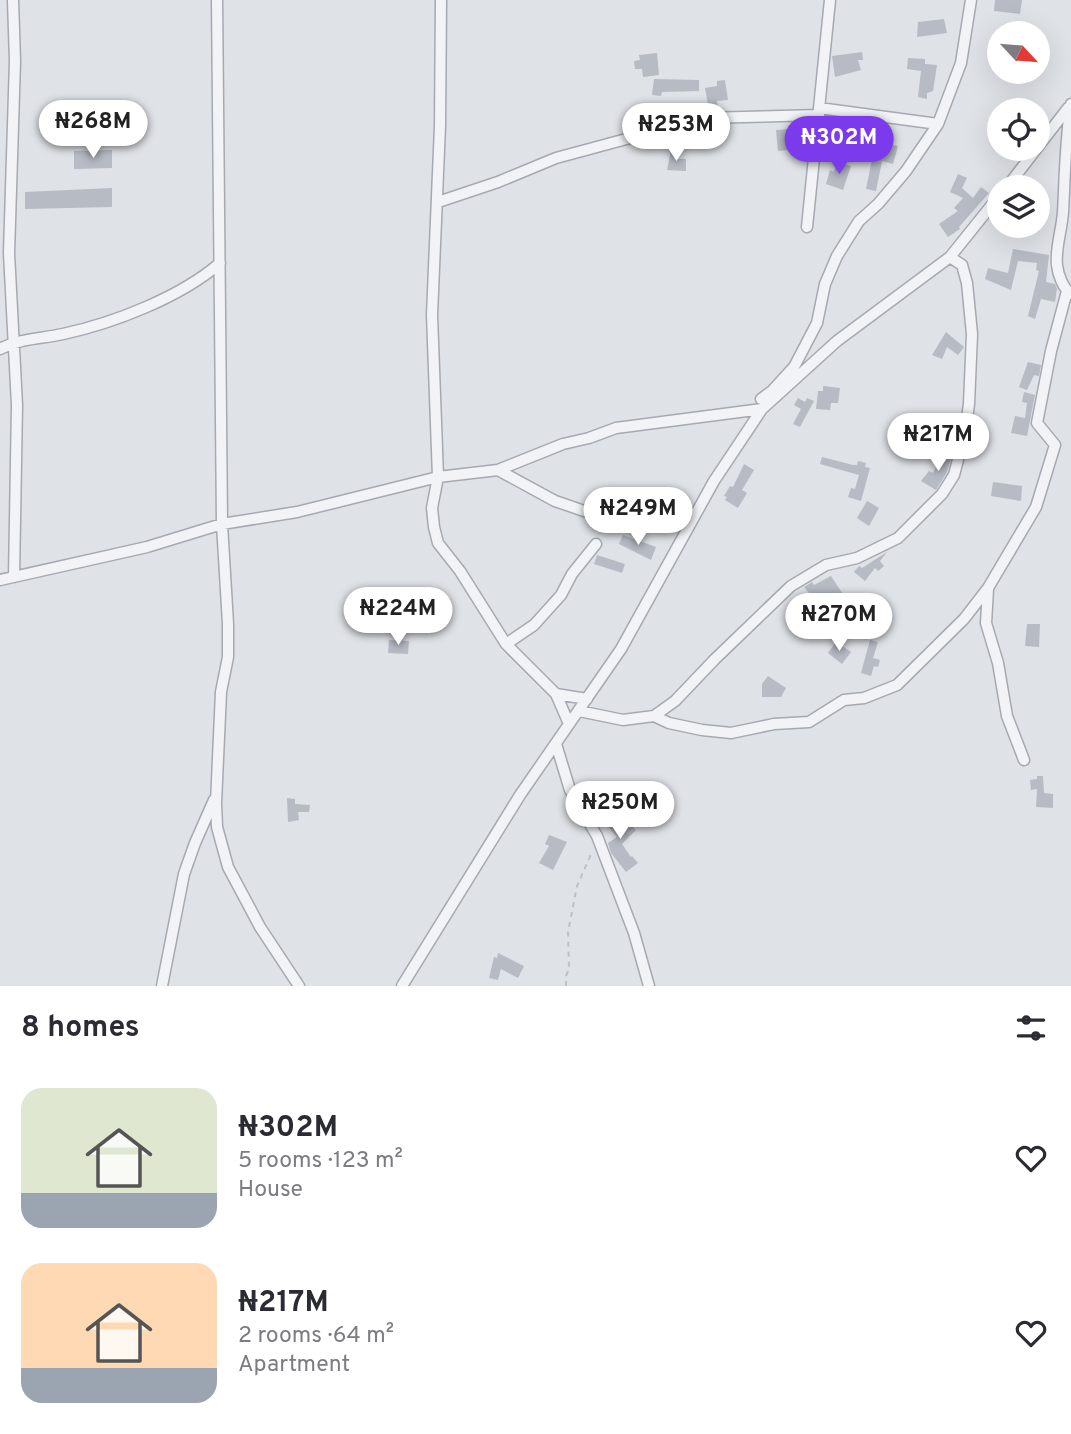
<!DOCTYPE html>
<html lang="en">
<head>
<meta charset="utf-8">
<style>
  :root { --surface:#fff; --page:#f7f7f7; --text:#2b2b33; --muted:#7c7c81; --accent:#7c3aed }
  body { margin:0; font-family:Overpass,sans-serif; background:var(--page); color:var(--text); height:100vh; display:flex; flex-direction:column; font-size:26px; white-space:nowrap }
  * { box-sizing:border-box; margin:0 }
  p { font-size:23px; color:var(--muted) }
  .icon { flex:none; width:38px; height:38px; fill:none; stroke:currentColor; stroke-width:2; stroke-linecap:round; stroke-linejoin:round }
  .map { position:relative; height:986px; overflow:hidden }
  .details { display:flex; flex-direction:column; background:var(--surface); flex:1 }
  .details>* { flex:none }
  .needle { width:46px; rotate:116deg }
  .tools { position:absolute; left:987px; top:21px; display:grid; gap:14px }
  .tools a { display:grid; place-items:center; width:63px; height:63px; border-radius:50%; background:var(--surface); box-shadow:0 7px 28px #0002; font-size:35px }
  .price { position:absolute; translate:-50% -60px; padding:0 16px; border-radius:24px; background:#fff; color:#222; font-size:23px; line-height:46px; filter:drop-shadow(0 2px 4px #0008) }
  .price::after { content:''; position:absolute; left:50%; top:42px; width:21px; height:16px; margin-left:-10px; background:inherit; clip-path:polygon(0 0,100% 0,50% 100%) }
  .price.active { background:var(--accent); color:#fff }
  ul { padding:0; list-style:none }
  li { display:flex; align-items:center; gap:21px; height:175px; padding:0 21px }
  li span { display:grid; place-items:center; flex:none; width:196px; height:140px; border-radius:21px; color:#555 }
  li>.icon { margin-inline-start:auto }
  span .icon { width:84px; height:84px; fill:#fffc; stroke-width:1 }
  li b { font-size:30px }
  h2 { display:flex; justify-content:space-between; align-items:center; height:84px; padding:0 21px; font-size:30px }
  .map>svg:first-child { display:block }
</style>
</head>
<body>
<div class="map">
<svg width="1071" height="986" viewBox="0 0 1071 986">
  <rect width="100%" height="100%" fill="#dfe2e7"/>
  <!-- building -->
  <path fill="#b7bbc4" d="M995,0H1022L1020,14L994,11Z
    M944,19L947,33L917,37L918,22Z
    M862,52L863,60H858L861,70L835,77L832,56Z
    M657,53L659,75L643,77L642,69H635L634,61L640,60L639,55Z
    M908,58L925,59V64L937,65L933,91L927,93V99L918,97L921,71L907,69Z
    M654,79L699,80V91L662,92L661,96L652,95Z
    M725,80L728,100L717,101L718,108L709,110L705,88L717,86V81Z
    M792,129V139H789V150L778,151L776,130Z
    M864,143L886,148L887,144L898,146L893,164L882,161L876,191L866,189L872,159L861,157Z
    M112,150V168L74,169V151Z
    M671,151L679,153L678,159H686V171L667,170Z
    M837,162L851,166L843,190L826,184L830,170L834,172Z
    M958,174L967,178L962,188L973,198L981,187L989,193L959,227L960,229L948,237L939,224L958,211L954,208L963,198L950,192Z
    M112,188V207L25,209V192Z
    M1013,249L1049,255L1046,282L1055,284L1057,289L1055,302L1041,299L1035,319L1028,316L1039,271L1036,270L1037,263L1018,261L1011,290L985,279L988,268L1008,273Z
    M946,332L964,347L958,355L947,347L942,359L932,355Z
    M1028,362L1041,365L1039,376L1034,375L1027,390L1019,387Z
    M823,386L840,388L838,403H831L830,410L816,409L818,391H823Z
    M1024,392L1035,395L1027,436L1011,433L1015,416L1025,418L1027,403L1022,402Z
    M798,398L805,402L807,398L814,401L800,427L793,424L801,409L794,405Z
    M942,454L951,459L947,472L936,490L921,481L929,471L933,473Z
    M822,457L853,465H857L858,461L866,463L865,467L870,468L861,501L848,497L851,488L855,489L859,475L820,464Z
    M744,464L754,470L742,490L747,493L738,508L725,500L727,497L724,496L730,486L733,487Z
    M993,482L1022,486L1021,501L991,496Z
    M867,501L879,508L869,526L857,518Z
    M623,535L656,547L651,560L619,544Z
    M887,552L880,561L884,566L878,571L875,568L865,581L854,572L859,566L862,568Z
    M597,555L625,564L622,573L594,564Z
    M831,576L848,602L828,615L821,602L818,604L804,587L812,582L814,585Z
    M1027,624H1040L1039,647L1025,646Z
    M389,640L409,641L408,654L388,653Z
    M870,640L878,642L873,658L880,660L878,667L874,666L871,676L861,673Z
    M836,642L851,652L842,664L828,653Z
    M768,676L786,688L781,697H762V684Z
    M1037,776H1043L1044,793L1053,794V808L1036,807L1037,789L1031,790L1030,780L1037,779Z
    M287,798L295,799V804L310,805L309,812H298L299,820L288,822Z
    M613,811L625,824L627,821L636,830L622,844L631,857L632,856L638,863L626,872L611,853L608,843L617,837L603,821Z
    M549,835L567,842L553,870L539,863L549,846L545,844Z
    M498,953L524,966L518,978L501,969L498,980L489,978L494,957L497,958Z"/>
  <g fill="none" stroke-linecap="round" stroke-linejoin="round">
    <!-- minor casing -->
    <g stroke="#a5a9b1" stroke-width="13">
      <path id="minor" d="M13,0L15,61L9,253L17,405L14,577
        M217,0L222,524L228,624V657L221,692L216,803L217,827L228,867L260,927L299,986
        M441,0L440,126L432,315L438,477L432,508L434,527L438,543L460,571L506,644L556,694L569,724
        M1071,104C1065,140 1065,176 1063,212C1062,229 1055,249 1057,265C1058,275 1063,288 1071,294
        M819,108L938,124
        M1007,187L1068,108
        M438,202L498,182L556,158L704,118L819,115
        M807,227L830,0
        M0,349C20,338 41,339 63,334C114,323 181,297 220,263
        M761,399L772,391L794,367L817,323L825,284L837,256L859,221L878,204L906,171L938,124L961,63L971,0
        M498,470L555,501L619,523
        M0,580L147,547L222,524L297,512L438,477L498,470L563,444L589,438L616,428L762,409
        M988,589L986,623L998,663L1007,716L1024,760
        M506,644L534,625L561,595L572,574L596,544
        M556,694L587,699
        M579,711L623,720L654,716L675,701L715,659L791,586L826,565L857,558L898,538L942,494L954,475L965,433L969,404L972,334L967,283L962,265L950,257
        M654,716L669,723L702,730L731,733L774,724L809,722L844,700L864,698L897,685L964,619L988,588L1036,507L1055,445L1037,423L1051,351L1067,291
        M556,744L570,790L597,836L634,933L649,986
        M162,986L184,874L195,843L214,800
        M402,986L520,795L621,649L714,481L762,409L837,341L950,257L999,196"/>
    </g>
    <!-- path -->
    <path stroke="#bec0c6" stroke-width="2" stroke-dasharray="5 5" stroke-linecap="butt" d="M566,986V976L569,969L568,932L577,886L592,852"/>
    <!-- minor -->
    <use href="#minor" stroke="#f2f3f6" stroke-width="10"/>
  </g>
</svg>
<div class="tools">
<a><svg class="needle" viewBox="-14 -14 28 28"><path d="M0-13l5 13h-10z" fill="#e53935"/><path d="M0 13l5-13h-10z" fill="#7c7c81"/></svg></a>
<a><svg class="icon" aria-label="locate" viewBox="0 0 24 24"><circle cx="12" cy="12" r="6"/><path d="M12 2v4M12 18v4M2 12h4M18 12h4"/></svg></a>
<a><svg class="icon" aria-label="layers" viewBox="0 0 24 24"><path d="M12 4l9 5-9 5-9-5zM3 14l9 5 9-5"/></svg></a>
</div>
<b class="price" style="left:93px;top:160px">₦268M</b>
<b class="price" style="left:676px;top:163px">₦253M</b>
<b class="price active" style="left:839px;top:176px">₦302M</b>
<b class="price" style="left:938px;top:473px">₦217M</b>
<b class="price" style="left:638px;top:547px">₦249M</b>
<b class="price" style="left:398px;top:647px">₦224M</b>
<b class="price" style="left:839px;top:653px">₦270M</b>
<b class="price" style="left:620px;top:841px">₦250M</b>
</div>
<section class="details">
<h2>8 homes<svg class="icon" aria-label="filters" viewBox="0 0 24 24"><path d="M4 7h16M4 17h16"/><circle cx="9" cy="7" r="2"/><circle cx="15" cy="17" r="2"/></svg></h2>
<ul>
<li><span style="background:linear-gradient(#dfe7d0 75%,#9aa5b1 0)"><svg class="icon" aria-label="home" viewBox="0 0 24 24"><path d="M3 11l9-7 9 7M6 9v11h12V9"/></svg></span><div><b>₦302M</b><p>5 rooms · 123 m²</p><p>House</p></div><svg class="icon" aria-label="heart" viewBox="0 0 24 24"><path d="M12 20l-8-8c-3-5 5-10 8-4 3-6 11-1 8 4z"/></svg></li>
<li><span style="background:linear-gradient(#ffd9b3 75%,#9aa5b1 0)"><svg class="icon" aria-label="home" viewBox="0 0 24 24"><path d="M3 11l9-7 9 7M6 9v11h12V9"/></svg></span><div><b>₦217M</b><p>2 rooms · 64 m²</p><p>Apartment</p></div><svg class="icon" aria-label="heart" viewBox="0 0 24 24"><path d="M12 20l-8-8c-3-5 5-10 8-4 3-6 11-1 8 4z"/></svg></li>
</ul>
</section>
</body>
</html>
